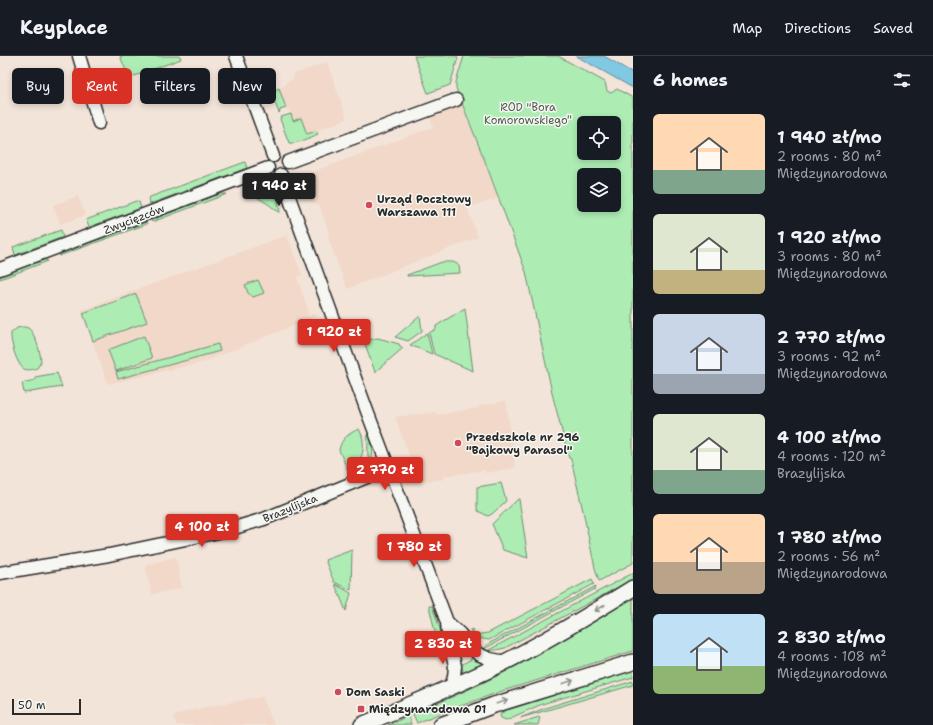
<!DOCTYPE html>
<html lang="en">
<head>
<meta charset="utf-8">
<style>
  :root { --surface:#171b24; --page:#20242c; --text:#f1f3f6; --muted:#9ea1a6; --line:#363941; --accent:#d93025 }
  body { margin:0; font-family:"Shantell Sans",sans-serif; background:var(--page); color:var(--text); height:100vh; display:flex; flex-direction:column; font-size:15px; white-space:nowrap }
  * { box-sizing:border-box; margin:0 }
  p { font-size:13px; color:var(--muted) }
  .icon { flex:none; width:22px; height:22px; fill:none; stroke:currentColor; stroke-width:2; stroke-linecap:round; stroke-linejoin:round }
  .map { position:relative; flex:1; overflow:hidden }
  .drawer { display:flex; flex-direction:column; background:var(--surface); width:300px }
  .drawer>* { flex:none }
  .top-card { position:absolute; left:12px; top:12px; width:380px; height:36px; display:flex; gap:8px }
  .tools { position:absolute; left:577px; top:60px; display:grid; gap:8px }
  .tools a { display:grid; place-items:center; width:44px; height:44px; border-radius:6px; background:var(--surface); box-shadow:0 2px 6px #0003; font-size:20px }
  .scale { position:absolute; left:12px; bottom:10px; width:69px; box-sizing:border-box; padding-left:4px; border:2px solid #2b2b2b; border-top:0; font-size:11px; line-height:14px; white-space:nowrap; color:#2b2b2b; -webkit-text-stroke:3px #f6f6f2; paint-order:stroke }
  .price { position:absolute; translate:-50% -34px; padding:0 9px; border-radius:4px; background:var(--accent); color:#fff; font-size:13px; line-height:26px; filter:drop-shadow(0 1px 2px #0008) }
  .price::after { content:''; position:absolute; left:50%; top:24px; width:12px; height:9px; margin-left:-6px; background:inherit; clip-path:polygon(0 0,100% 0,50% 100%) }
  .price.on { background:#222; color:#fff }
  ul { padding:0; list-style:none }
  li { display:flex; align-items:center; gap:12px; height:100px; padding:0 20px }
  li span { display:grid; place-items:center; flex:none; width:112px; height:80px; border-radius:6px; color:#555 }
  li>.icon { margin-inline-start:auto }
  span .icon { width:48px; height:48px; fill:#fffc; stroke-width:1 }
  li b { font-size:17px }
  h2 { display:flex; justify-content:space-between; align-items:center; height:48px; padding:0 20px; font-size:17px }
  .pill { padding:0 14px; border-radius:6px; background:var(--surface); box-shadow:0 2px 6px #0003; font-size:14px; line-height:36px }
  .pill.on { background:var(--accent); color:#fff }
  header { display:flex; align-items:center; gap:24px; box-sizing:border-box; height:56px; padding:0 20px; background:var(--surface); border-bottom:1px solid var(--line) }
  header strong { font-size:19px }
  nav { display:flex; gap:22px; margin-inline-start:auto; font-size:14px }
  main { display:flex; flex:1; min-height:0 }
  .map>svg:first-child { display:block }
</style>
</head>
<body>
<header>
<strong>Keyplace</strong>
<nav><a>Map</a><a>Directions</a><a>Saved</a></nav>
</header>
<main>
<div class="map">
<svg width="633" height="669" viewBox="0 0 633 669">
  <rect width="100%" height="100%" fill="#f3e4d9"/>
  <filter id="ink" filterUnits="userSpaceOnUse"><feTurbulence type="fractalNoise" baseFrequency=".025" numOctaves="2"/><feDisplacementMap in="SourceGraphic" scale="8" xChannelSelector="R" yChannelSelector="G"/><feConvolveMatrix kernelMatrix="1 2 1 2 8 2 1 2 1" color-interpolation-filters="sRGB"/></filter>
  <g filter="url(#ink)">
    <!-- built -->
    <path fill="#f1d8c8" d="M327,6L347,63L307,78L301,63L293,65L289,54H286L278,32L286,29L285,27L294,23L292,19Z
      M462,48L498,142L467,152L478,181L347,233L329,185V184L328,179L329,176L320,151L316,148L313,147L302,120L433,71L430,60Z
      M78,140L86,159L60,168L53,149Z
      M287,179L302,219L297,221L309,257L307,258L308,260L316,257L317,260L204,306L108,328L81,254Z
      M506,345L515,412L485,417L484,414L444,420L445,423L419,426L395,361L436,356V359L444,358L478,352V350Z
      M176,501L182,532L152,538L145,509Z
      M262,640L274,669H177L173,661L190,654L191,655L196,652L197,654L202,651V652L207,650L208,651L213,649V650L218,648L219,649L224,647L225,648L230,646V647L235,645L236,646L241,644L242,645L246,643L247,644L252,642L253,643Z"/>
    <!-- green -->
    <path fill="#adedb4" stroke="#6c8c70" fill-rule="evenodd" d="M120,0H180L181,3L129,22Z
      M414,0H457L458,2L450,29L428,37Z
      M464,0H558L605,26L607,35L611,37L617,33L633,42V507L599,525L595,512L583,455L571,403L569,402L553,341L526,216L486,108L456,32V26ZM584,67H614V97H584ZM584,119H614V149H584Z
      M279,32L286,52L280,54V56L279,57L271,37L273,35Z
      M291,58L293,65L301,62L307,78L316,75L318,78C309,82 298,88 289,87L280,63L281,61Z
      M245,106L247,112L150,148L148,143L150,141Z
      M268,127H271L272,129L278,144L280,157L268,148L255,140L252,138L250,134Z
      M221,138H227L152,166L151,164L214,140Z
      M136,145L139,146L141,152L89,171L86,164Z
      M146,166L147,168L59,200L62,197Z
      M61,174L63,181L15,199L13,191Z
      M44,203L48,205L0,223V219Z
      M442,206H453L459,209L460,217L407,220V219Z
      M258,224L264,237L253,241L248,237L245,229Z
      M136,238L147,266L93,285L83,257Z
      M465,252L473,315L434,298L429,277L436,273V270Z
      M420,260L422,275L408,285L395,281Z
      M22,271C23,271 27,271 28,272C35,276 41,298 41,306L37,312C33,313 29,315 24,313C17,309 10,286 11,277L17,272Z
      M427,277L432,298L410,289Z
      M144,280L152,302L116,315L108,294Z
      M378,282L399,288L400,290L403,292L375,316L364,285Z
      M218,288L220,295L118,323L116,316Z
      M57,317L62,331L24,337L22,327L35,324V321Z
      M359,373C361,377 363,381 363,385C365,396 359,411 349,417L339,394C341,383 349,377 359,373Z
      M367,379H369C372,389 375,397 370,407C366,398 369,389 367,379Z
      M501,427L506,445L492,458L488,460L478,455L477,452V431Z
      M518,443H519L528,502L503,494L492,468Z
      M352,494L351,534L334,526L325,504Z
      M633,517V523L505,592L496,594L487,595Z
      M592,523L594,528L489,584L473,581L470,574L472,573L474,579L488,577Z
      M335,528L351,537L346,555Z
      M596,530L595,533L484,593L483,592L488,588Z
      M633,542V595L499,636L444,656L417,667L413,658C443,645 473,632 503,617C547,594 590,568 633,542Z
      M429,550H432L444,584L443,587L438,588Z
      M475,601L486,607L463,618L462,617L463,614L461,609Z
      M633,613V621L542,648L506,664L501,662L500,658L519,647Z
      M633,625V629L520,662L545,652Z
      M408,660L411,669H388Z
      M539,661H540L538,669H514Z"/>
    <!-- water -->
    <path fill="#81c9e2" stroke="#5f8a99" d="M576,0H604L633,17V32Z"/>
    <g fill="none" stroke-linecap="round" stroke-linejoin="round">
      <!-- minor casing -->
      <g stroke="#2b2b2b" stroke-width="15">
        <path id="minor" d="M79,0L99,67
          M236,0L273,100
          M288,106L456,44
          M281,119L367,355L447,566L449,588L454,605L455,610L454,621L451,631
          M0,213L268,112
          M0,517L109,499L224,475L264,463L389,412
          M447,566L460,578L470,590L478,598L490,603L506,606"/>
      </g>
      <!-- major casing -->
      <g stroke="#2b2b2b" stroke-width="18">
        <path id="major" d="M362,669C410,648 460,629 507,605C550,583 591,558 633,532
          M441,669L494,649L633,606"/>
      </g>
      <!-- minor -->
      <use href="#minor" stroke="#f6f6f2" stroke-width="12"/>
      <!-- major -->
      <use href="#major" stroke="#f6f6f2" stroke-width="15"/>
    </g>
    <!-- one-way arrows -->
    <defs><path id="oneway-shaft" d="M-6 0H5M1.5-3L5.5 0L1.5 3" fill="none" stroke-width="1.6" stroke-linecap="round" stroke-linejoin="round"/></defs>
    <g stroke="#90908e">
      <use href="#oneway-shaft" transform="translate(600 552) rotate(149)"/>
      <use href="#oneway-shaft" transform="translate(568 626) rotate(-17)"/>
      <use href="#oneway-shaft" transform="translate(502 646) rotate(-17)"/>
    </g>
  </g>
  <!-- markers -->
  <g fill="#d1495b" stroke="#f6f6f2" stroke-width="1.5">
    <circle cx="369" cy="149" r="4"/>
    <circle cx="458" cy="387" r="4"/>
    <circle cx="338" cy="636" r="4"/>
    <rect x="357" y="649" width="8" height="8" rx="2"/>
  </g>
  <g text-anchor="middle" stroke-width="3" stroke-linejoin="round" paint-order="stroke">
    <!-- park labels -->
    <g font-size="11" fill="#4c5c4d" stroke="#f6f6f2">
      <text x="528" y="55">ROD "Bora<tspan x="528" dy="13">Komorowskiego"</tspan></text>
    </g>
    <!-- poi labels -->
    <g font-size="11" font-weight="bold" fill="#2b2b2b" stroke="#f6f6f2" text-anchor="start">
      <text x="377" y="147">Urząd Pocztowy<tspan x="377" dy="13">Warszawa 111</tspan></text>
      <text x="466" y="385">Przedszkole nr 296<tspan x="466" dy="13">"Bajkowy Parasol"</tspan></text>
      <text x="346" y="640">Dom Saski</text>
      <text x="369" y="657">Międzynarodowa 01</text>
    </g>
    <!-- street labels -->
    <g font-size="11" fill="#2b2b2b" stroke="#f6f6f2">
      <text transform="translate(134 163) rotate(-21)" y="4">Zwycięzców</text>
      <text transform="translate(290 452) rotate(-22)" y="4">Brazylijska</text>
    </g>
  </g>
</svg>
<div class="tools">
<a><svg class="icon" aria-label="locate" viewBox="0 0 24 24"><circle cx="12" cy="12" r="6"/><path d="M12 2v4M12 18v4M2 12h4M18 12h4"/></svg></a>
<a><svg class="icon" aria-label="layers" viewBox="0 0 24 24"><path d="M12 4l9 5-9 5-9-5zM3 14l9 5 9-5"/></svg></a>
</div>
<div class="scale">50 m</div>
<b class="price on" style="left:279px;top:151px">1 940 zł</b>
<b class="price" style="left:334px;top:297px">1 920 zł</b>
<b class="price" style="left:385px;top:435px">2 770 zł</b>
<b class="price" style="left:202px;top:492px">4 100 zł</b>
<b class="price" style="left:414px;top:512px">1 780 zł</b>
<b class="price" style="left:443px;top:609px">2 830 zł</b>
<div class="top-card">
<a class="pill">Buy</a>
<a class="pill on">Rent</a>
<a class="pill">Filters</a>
<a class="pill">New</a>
</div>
</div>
<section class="drawer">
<h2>6 homes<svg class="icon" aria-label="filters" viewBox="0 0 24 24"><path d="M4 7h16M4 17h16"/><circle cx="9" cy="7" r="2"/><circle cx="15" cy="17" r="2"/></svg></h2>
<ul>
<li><span style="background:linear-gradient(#ffd9b3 70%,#7fa58c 0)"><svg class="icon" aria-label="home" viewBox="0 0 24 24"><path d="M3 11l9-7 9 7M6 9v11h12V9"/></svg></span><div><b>1 940 zł/mo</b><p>2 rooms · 80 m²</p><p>Międzynarodowa</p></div></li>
<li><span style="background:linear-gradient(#dfe7d0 70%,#c2b280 0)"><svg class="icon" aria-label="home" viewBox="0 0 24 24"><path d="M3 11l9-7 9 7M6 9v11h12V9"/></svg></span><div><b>1 920 zł/mo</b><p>3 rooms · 80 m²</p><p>Międzynarodowa</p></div></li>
<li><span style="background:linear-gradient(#c9d6e8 75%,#9aa5b1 0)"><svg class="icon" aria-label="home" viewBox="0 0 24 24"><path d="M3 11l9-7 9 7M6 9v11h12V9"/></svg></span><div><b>2 770 zł/mo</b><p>3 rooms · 92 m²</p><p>Międzynarodowa</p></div></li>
<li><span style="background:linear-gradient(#dfe7d0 70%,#7fa58c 0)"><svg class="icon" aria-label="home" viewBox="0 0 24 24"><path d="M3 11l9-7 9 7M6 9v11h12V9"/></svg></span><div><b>4 100 zł/mo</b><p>4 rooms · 120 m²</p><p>Brazylijska</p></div></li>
<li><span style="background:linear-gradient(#ffd9b3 60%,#b9a48a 0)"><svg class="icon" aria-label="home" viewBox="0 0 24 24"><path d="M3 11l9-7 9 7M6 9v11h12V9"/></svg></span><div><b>1 780 zł/mo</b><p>2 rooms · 56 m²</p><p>Międzynarodowa</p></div></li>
<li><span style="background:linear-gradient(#bfe0f5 65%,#8fb573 0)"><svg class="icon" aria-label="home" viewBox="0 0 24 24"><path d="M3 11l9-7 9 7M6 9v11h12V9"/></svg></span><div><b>2 830 zł/mo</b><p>4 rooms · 108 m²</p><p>Międzynarodowa</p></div></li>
</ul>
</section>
</main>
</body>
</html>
